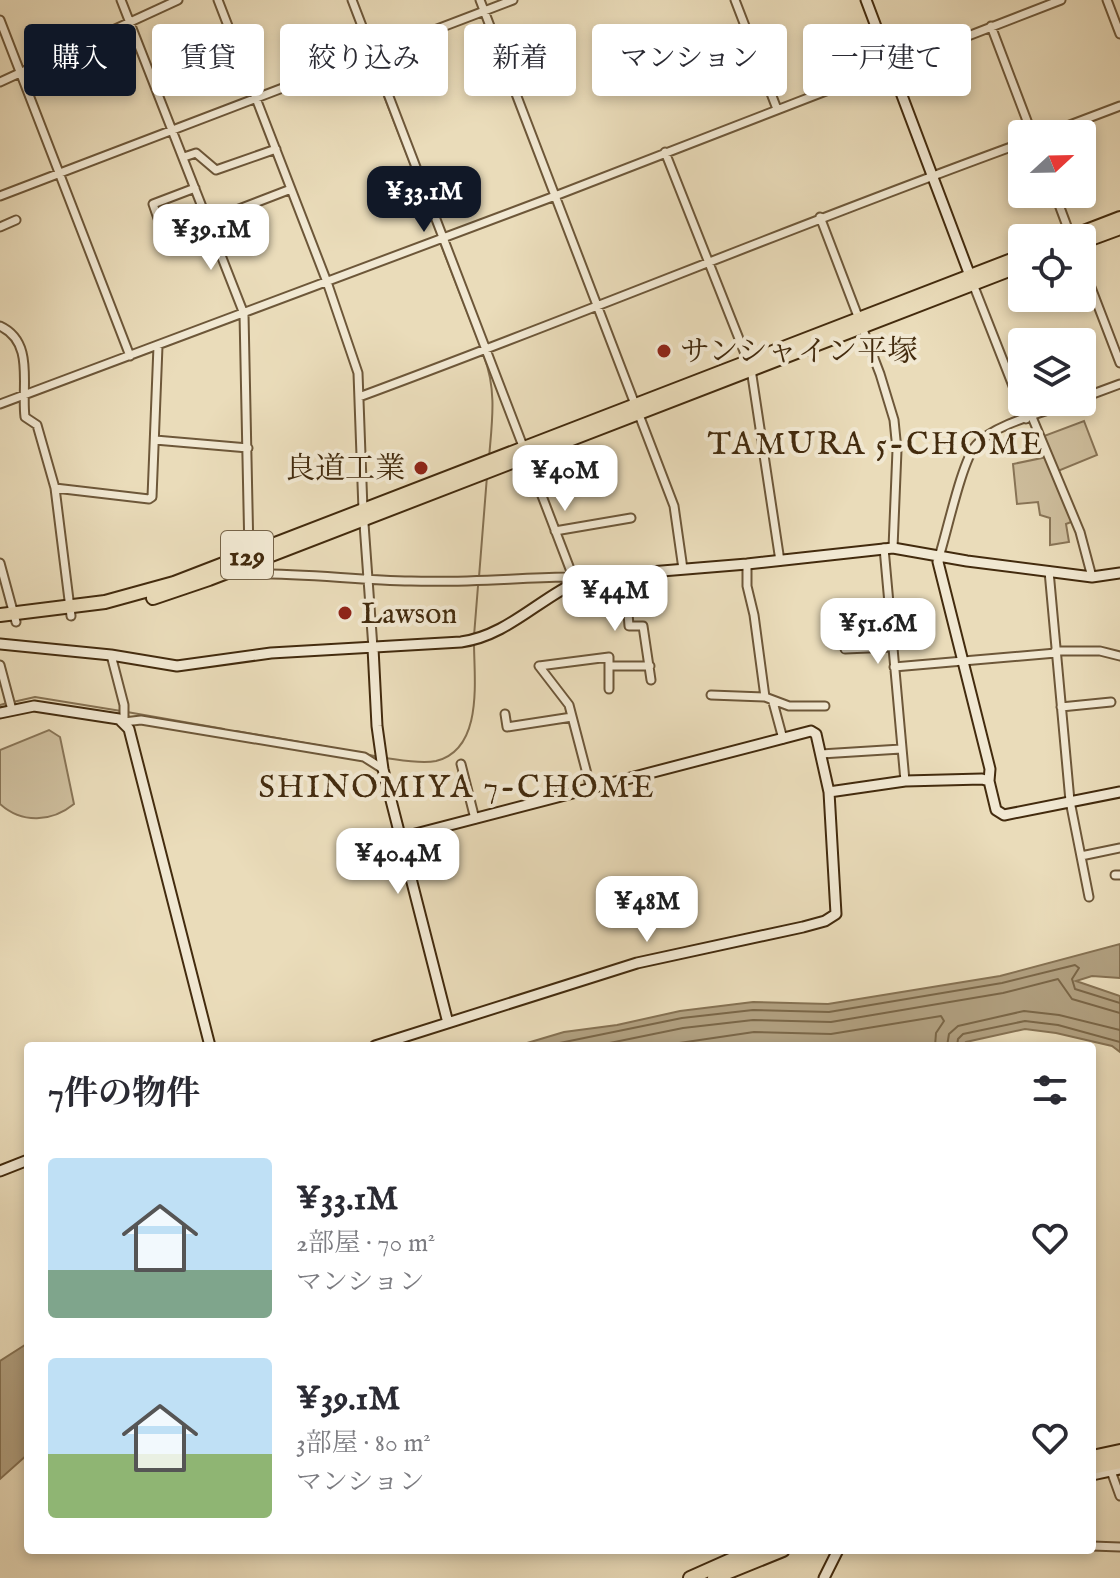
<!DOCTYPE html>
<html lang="ja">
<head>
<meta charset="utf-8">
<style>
  :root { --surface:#fff; --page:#f7f7f7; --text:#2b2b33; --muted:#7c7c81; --accent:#111827 }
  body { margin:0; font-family:"IM FELL English","Noto Serif JP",serif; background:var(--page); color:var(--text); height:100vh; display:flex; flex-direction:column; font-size:30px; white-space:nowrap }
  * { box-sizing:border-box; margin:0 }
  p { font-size:26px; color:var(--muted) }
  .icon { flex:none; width:44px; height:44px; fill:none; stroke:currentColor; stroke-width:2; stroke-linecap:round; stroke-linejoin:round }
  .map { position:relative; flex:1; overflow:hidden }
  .drawer { position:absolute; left:24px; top:1042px; width:1072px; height:512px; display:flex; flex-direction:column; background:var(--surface); border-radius:8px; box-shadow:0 4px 12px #0003 }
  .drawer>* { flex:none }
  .banner { position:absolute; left:24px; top:24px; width:1072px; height:72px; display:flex; gap:16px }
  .needle { width:52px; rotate:68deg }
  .buttons { position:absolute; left:1008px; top:120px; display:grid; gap:16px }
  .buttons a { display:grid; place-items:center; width:88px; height:88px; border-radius:8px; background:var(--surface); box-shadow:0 4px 12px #0003; font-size:40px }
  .price { position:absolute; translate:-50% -68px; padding:0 18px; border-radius:16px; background:#fff; color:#222; font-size:26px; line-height:52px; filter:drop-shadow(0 2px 4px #0008) }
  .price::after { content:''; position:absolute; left:50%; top:48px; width:24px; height:18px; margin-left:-12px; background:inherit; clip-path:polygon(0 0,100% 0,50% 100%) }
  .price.current { background:var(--accent); color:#fff }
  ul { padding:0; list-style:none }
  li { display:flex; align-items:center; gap:24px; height:200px; padding:0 24px }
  li span { display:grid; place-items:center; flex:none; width:224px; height:160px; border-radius:8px; color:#555 }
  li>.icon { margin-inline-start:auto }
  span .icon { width:96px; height:96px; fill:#fffc; stroke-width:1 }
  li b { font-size:34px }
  h2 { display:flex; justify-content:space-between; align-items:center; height:96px; padding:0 24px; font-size:34px }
  .tag { padding:0 28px; border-radius:8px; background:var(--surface); box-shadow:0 4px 12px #0003; font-size:28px; line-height:72px }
  .tag.current { background:var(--accent); color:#fff }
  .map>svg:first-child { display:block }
</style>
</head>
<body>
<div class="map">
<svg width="1120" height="1578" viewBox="0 0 1120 1578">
  <rect width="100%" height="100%" fill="#eadcba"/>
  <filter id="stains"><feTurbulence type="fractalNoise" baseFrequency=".0025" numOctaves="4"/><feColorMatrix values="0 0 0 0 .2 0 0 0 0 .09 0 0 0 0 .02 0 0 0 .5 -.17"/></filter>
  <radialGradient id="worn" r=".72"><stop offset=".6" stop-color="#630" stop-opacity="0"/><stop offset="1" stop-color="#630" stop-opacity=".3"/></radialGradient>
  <!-- green -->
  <path fill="#cebe9d" stroke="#887456" stroke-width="2" d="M1084,421L1097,455L1058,471L1044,436Z
    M1047,457L1074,521L1066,524L1069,542L1050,545V518L1040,515L1038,502L1017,504L1013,464Z
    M49,730L60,737L74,804C52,822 22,824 0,804V750Z"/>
  <!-- water -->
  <path fill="#b1a080" stroke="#857152" stroke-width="2" d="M1120,944V978L1092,976L1076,981L1120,996V1052L1112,1046L1056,1033L1025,1029L966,1042L962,1046H517L564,1032L617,1025L680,1011L753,1002L828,1004L1000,976Z
    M28,1343V1454L0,1479V1361Z"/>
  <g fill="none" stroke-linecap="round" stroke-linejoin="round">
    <!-- shore -->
    <path stroke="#7a6647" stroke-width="2" d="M545,1046L682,1018L753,1010L829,1012L1002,983L1075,965L1079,968L1072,979L1075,989L1120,1003
      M595,1046L683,1028L753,1020L831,1022L1003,993L1058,979L1072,999L1120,1013
      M659,1046L754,1032L831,1034L941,1016L944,1021L936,1033L935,1046
      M947,1046L949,1034L958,1026L1024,1011L1059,1015L1120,1030
      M957,1046L958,1039L963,1034L1025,1021L1058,1025L1120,1042"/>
    <!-- stream -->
    <path stroke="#857152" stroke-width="2" d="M348,0L367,51
      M371,63L438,235
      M441,245L481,348
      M484,357C497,390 492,422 489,458
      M479,577L487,476
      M474,636L478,586
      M13,702L35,697L121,711
      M0,705L7,703
      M127,712L224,729
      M236,731L328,747
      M365,754L379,757
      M385,758C401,760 420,764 436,761C484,749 474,679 474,643"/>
    <!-- street casing -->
    <g stroke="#6d5739" stroke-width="11">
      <path id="street" d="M121,0L244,314L249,554
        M218,0L327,282L358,373L363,510L373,648
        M352,0L575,582
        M480,0L674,506L683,569
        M735,0L777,109
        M1107,0L1120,34
        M0,20L130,356
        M991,26L1032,134
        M0,82L178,0
        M1046,134L1120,106
        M665,152L751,369L780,561
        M184,157L196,153L216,170L276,149
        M195,188L153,204L163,233L206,217
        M1055,194L1071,237
        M0,196L513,0
        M820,217L880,374L894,420L897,450L893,548
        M208,221L291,189
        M0,227L16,220
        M1082,264L1120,363
        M973,284L1026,419
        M0,326C35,342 21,385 25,417L37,425L55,488L149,499L152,497L158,346
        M359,397C581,315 799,224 1022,143
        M1082,398L1120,384
        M0,404L555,196L1061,0
        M1032,417L1080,532L1092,577
        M155,440L248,448
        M55,488L71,616
        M555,531L631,518
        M884,548L905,781
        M939,557C947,532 962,461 976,445C994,424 1045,412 1072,402
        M0,563L16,622
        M747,564V586L754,615L765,697L789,706H825
        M236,568L239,574C296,572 354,580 411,581C463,583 514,578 566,577L575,582
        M1049,571L1070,801L1089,897
        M625,574L629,626H643L651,680
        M845,649L892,647
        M1055,651H1100L1120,656
        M111,655L124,705V722L141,720L364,757L383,769
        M0,665L12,710
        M539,666L569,705L591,789
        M539,666L609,657V689
        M610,666H650
        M894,667L1056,653
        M711,695L765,697
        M773,702L783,739
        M1061,707L1111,702
        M505,714L507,727L572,717
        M821,754L901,749
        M461,764L475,819
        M1081,856L1120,848
        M1115,875H1120
        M1111,1471L1120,1496
        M1092,1546L1120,1547"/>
    </g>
    <!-- secondary casing -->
    <g stroke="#432b0e" stroke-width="13">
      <path id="secondary" d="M866,0L972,281
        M939,557L938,562L990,769L989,781
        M0,644L111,655L177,666L271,653L461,642C511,635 543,593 589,577L747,564L893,548L967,561L1092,577L1120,573
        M373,648L377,726L383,769L448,1023
        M0,713L34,706L119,719L129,729L210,1046
        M829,792L905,781L982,779L989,781L996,810L1004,815L1120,792
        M375,1046L637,963L803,927L825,921L836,914L829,792L816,734L811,731L400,838
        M0,1171L28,1160
        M1092,1475L1120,1469
        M824,1578L838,1550"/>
    </g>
    <!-- highway casing -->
    <g stroke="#432b0e" stroke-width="16">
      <path id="highway" d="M1068,238L1120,218
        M1082,242L1120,228
        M153,598L209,579L1022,265
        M0,615L105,602L174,583L1022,256
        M1092,1457L1120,1451
        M1092,1468L1120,1462
        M690,1578L753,1550
        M714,1578L783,1550"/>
    </g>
    <!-- street -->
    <use href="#street" stroke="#f1e8d2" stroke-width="7"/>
    <!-- secondary -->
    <use href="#secondary" stroke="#f1e8d2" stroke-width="9"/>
    <!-- highway -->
    <use href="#highway" stroke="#eadcba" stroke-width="12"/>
  </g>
  <!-- markers -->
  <g fill="#8f2418" stroke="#f1e8d2" stroke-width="3">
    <circle cx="664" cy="351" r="8"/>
    <circle cx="421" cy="468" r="8"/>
    <circle cx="345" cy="613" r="8"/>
  </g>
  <g text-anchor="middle" stroke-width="8" stroke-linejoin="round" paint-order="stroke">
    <!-- shield labels -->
    <rect fill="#f1e8d2" stroke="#776449" stroke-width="2" x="221" y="531" width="52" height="48" rx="6"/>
    <g font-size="28" font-weight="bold" fill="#432b0e">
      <text x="247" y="565">129</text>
    </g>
    <!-- poi labels -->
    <g font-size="30" fill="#432b0e" stroke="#f1e8d2" text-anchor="start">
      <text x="680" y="361">サンシャイン平塚</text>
      <text x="405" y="478" text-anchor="end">良道工業</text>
      <text x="361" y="623">Lawson</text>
    </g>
    <!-- neighbourhood labels -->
    <g font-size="32" letter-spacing="2" fill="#432b0e" stroke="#f1e8d2">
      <text x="876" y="454">TAMURA 5-CHOME</text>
      <text x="457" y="797">SHINOMIYA 7-CHOME</text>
    </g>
  </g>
  <rect width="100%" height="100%" filter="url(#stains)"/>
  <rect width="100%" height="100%" fill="url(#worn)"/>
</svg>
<div class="buttons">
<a><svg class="needle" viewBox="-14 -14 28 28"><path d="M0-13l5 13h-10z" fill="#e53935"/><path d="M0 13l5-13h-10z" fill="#7c7c81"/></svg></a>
<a><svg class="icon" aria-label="locate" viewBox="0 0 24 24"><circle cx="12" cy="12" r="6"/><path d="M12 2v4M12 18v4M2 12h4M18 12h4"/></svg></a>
<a><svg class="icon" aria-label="layers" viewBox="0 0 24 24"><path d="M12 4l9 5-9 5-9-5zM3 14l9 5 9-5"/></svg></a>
</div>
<b class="price current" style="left:424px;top:234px">¥33.1M</b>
<b class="price" style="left:211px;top:272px">¥39.1M</b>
<b class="price" style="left:565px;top:513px">¥40M</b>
<b class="price" style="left:615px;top:633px">¥44M</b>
<b class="price" style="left:878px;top:666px">¥51.6M</b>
<b class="price" style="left:398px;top:896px">¥40.4M</b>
<b class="price" style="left:647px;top:944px">¥48M</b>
<div class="banner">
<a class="tag current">購入</a>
<a class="tag">賃貸</a>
<a class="tag">絞り込み</a>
<a class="tag">新着</a>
<a class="tag">マンション</a>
<a class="tag">一戸建て</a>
</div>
<section class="drawer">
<h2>7件の物件<svg class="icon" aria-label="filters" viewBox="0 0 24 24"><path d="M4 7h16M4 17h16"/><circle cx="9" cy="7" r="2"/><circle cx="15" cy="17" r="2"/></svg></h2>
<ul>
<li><span style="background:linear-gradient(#bfe0f5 70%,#7fa58c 0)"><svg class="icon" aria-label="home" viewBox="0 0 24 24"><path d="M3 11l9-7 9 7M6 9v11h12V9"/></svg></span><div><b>¥33.1M</b><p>2部屋 · 70 m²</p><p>マンション</p></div><svg class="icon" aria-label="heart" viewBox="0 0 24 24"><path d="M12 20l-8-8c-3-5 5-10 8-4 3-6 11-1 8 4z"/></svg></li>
<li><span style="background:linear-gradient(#bfe0f5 60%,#8fb573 0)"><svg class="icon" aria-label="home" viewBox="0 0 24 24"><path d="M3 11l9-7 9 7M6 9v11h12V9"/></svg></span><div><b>¥39.1M</b><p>3部屋 · 80 m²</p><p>マンション</p></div><svg class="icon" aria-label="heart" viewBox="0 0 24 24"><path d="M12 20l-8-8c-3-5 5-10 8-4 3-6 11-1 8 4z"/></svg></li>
</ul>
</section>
</div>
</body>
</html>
